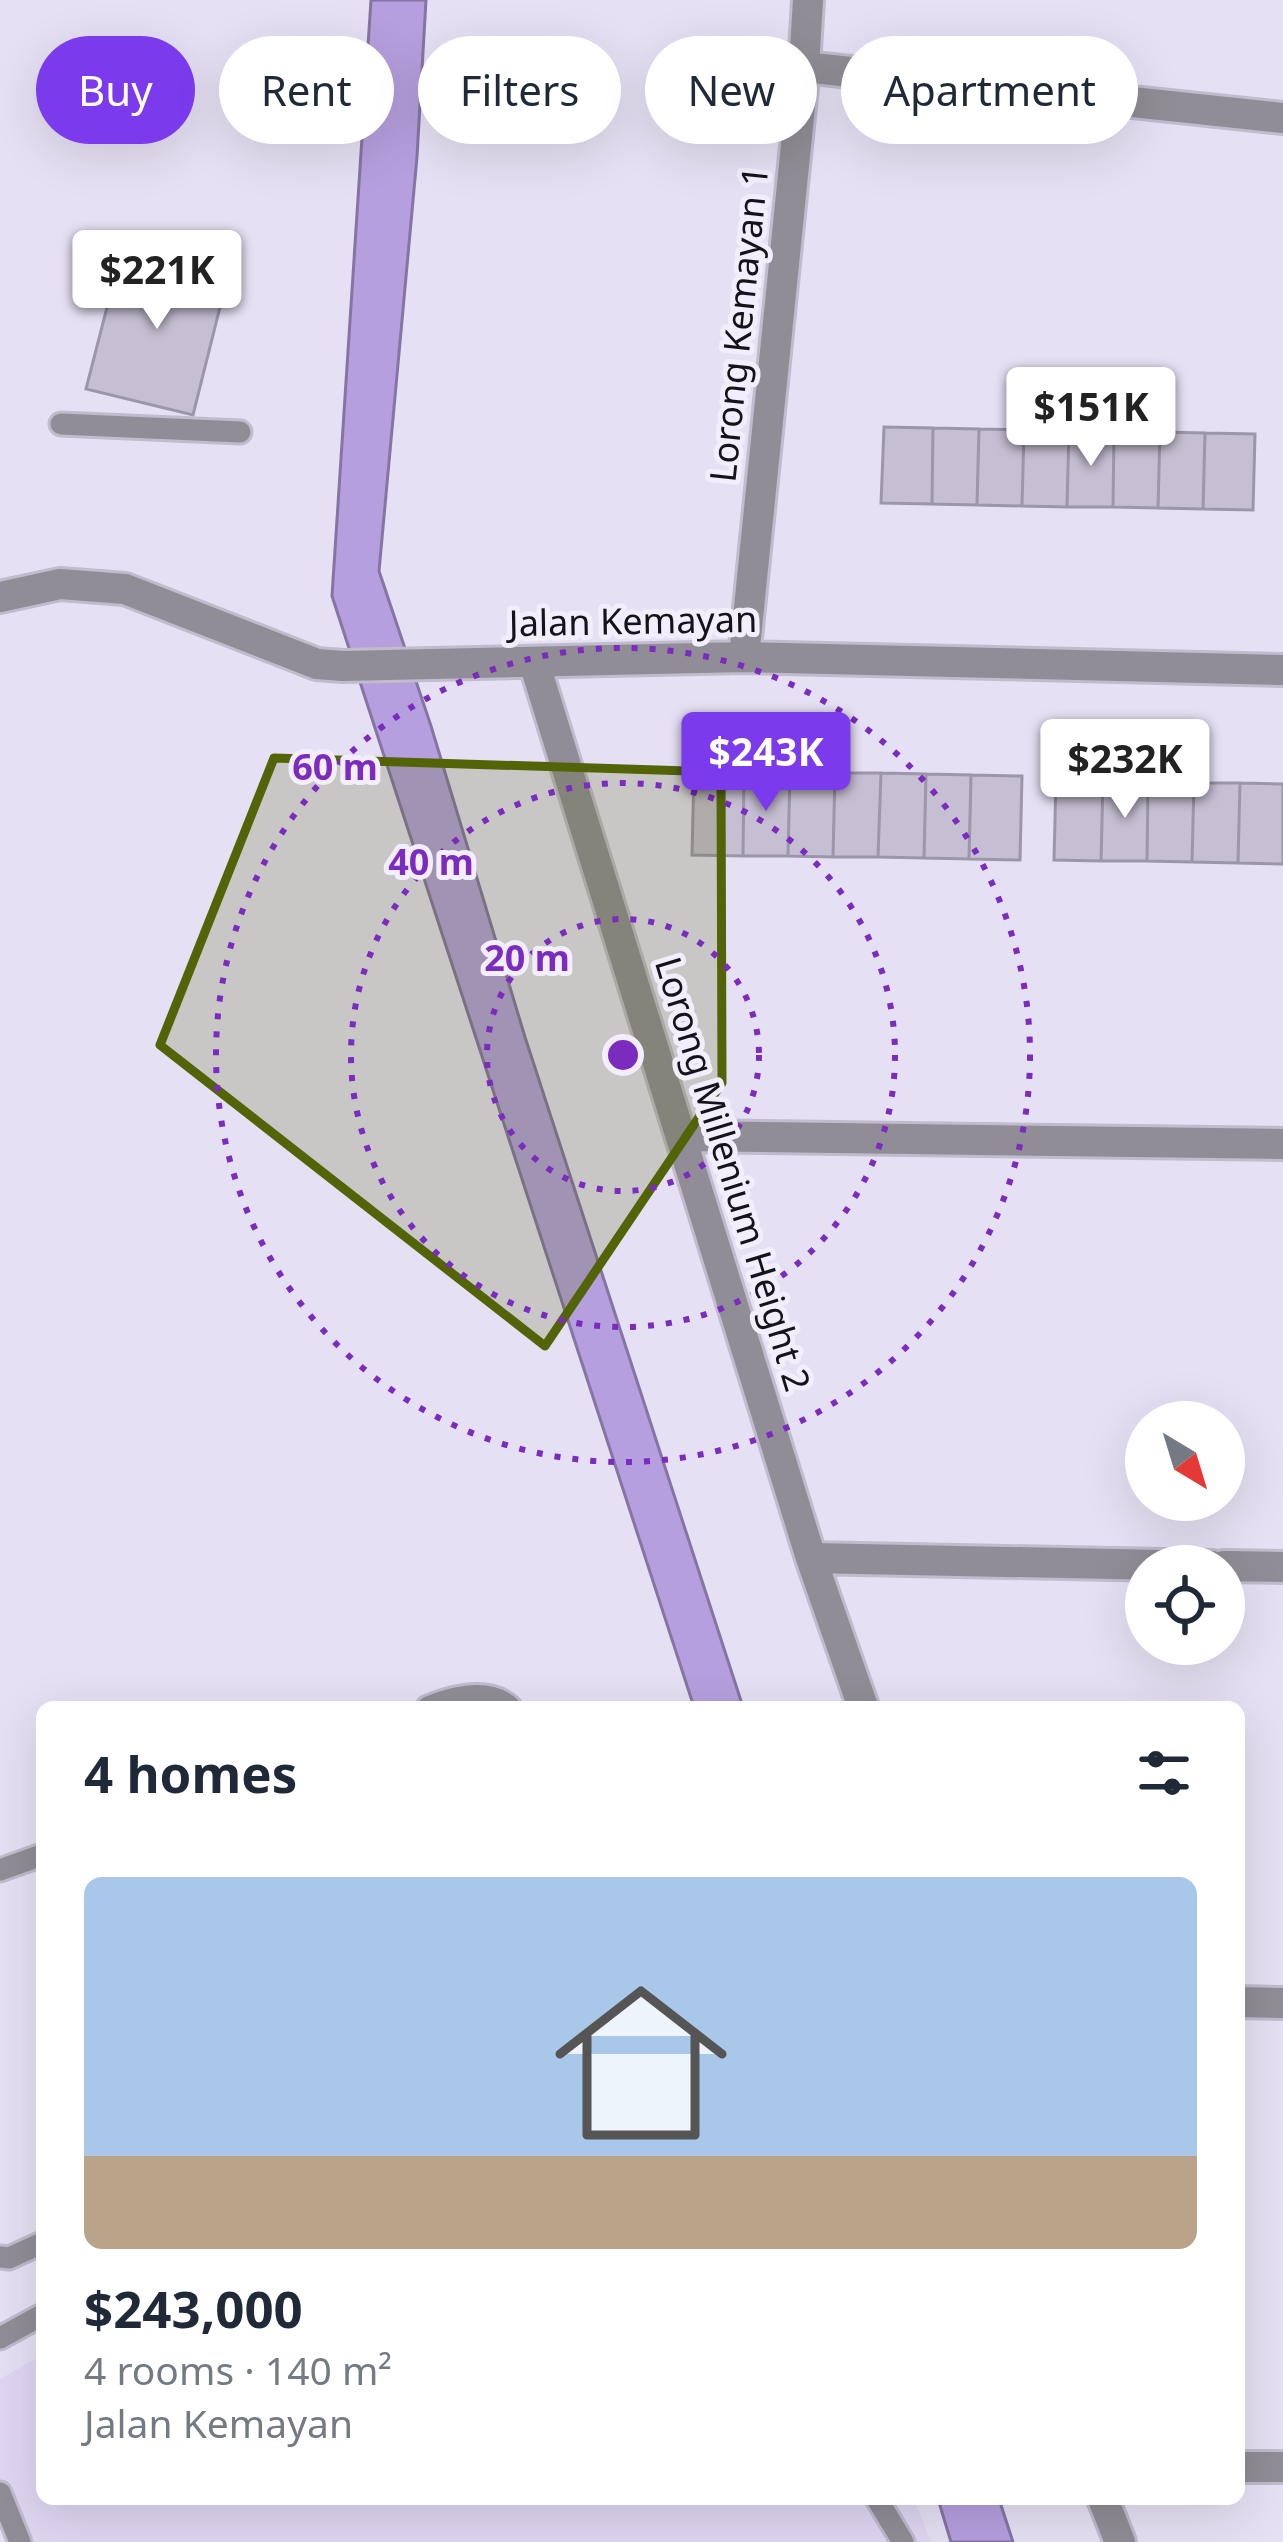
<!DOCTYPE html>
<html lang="en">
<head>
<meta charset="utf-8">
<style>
  :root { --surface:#fff; --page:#f6f6f7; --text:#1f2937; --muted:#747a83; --accent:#7c3aed }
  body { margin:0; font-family:"Noto Sans",sans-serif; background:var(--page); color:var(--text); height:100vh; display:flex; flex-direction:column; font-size:45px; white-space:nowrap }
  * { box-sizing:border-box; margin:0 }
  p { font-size:39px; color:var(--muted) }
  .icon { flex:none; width:66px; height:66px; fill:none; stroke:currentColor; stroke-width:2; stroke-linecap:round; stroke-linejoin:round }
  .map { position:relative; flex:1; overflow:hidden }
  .sheet { position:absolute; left:36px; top:1701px; width:1209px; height:804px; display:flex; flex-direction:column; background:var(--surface); border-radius:18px; box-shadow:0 12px 48px #0002 }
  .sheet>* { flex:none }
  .hud { position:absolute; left:36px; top:36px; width:1212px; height:108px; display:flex; gap:24px }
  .needle { width:78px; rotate:142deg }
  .fabs { position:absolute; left:1125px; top:1401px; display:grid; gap:24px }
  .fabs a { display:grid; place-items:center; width:120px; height:120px; border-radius:50%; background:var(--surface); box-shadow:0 12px 48px #0002; font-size:60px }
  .price { position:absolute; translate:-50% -102px; padding:0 27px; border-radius:12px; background:#fff; color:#222; font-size:39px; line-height:78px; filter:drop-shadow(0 3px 6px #0008) }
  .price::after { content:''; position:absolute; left:50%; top:72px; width:36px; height:27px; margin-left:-18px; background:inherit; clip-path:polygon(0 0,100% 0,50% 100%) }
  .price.current { background:var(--accent); color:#fff }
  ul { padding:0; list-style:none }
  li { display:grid; align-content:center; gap:24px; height:636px; padding:0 48px }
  li span { display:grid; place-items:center; height:372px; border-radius:18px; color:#555 }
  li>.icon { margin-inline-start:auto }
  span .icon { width:216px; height:216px; fill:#fffc; stroke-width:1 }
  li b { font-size:51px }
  h2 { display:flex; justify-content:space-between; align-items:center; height:144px; padding:0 48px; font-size:51px }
  .tag { padding:0 42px; border-radius:54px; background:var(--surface); box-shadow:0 12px 48px #0002; font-size:42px; line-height:108px }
  .tag.current { background:var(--accent); color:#fff }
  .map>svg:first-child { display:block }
</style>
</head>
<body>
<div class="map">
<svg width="1283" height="2542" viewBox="0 0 1283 2542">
  <rect width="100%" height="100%" fill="#e6e0f4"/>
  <!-- built -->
  <path fill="#dfd6f2" d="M42,2355V2499H914L931,2542H12L0,2490V2379Z"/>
  <!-- water -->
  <path fill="#b59fde" stroke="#8575a3" stroke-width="3" d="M371,0H426L417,157L379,571L431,726L525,1037L743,1707H694L332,596Z
    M938,2499H999L1013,2542H951Z"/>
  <!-- building -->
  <path fill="#c6bfd3" stroke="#9c96aa" stroke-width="3" d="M122,249L228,275L193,415L86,389Z
    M884,427L933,428L932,504L881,503Z
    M933,428L979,429L977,505L932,504Z
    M979,429L1024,430L1022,506L977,505Z
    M1024,430L1069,431L1067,507L1022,506Z
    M1069,431L1114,432L1113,507H1067Z
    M1114,432H1160L1158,508L1113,507Z
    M1160,432L1205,433L1203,509L1158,508Z
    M1205,433L1255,434L1253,510L1203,509Z
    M694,770L744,771L743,856L692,855Z
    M744,771L790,772L788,856H743Z
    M790,772L835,773L833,857L788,856Z
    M835,773H881L878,857H833Z
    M881,773L926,774L924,858L878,857Z
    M926,774L971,775L969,859L924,858Z
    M971,775L1022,776L1020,860L969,859Z
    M1056,780L1103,781L1101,861L1054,860Z
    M1103,781L1148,782L1147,861H1101Z
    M1148,782L1194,783L1192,862L1147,861Z
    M1194,783H1240L1238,863L1192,862Z
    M1240,783L1283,784V864L1238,863Z"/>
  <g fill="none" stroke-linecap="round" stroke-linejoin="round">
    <!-- service casing -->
    <g stroke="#c0bbcd" stroke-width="27">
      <path id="service" d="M61,424L240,432
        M428,1707C453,1697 488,1687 510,1707
        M0,1870L42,1855
        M0,2257L9,2258L42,2243
        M0,2338L42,2315
        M0,2493L20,2542
        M877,2499L903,2542"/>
    </g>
    <!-- minor casing -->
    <g stroke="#c0bbcd" stroke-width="36">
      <path id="minor" d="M804,67L1283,118
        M0,597L60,584L125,589L317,664L343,666L744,657L1283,670
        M744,657L804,67L808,0
        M534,662L811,1558L863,1707
        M681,1136L1283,1144
        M811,1558L1212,1566
        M1224,1566L1283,1567
        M1239,2002L1283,2003
        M1239,2467H1283
        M1103,2499L1120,2542"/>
    </g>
    <!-- service -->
    <use href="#service" stroke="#908d96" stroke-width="21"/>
    <!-- minor -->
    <use href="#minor" stroke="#908d96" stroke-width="30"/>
  </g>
  <!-- marked area -->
  <path fill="#536308" fill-opacity="0.2" stroke="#536308" stroke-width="9" stroke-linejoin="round" d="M274,758L721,772L722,1083L545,1346L160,1045Z"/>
  <!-- distance rings -->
  <g fill="none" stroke="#7b2cbf" stroke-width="6" stroke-dasharray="6 12">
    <circle cx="623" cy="1055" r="136"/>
    <circle cx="623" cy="1055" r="272"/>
    <circle cx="623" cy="1055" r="407"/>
  </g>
  <g text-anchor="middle" stroke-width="10" stroke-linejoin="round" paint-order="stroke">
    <!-- street labels -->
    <g font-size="36" fill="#15131a" stroke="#f3eefe">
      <text transform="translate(739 324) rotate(-84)" y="13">Lorong Kemayan 1</text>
      <text transform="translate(633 621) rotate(-1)" y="13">Jalan Kemayan</text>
      <text transform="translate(733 1174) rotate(73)" y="13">Lorong Millenium Height 2</text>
    </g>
  </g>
  <circle cx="623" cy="1055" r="18" fill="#7b2cbf" stroke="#f3eefe" stroke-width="6"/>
  <g font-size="36" text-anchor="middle" font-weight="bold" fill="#7b2cbf" stroke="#f3eefe" stroke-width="10" stroke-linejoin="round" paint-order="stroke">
    <text x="335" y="780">60 m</text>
    <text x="431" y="875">40 m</text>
    <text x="527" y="971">20 m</text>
  </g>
</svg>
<div class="fabs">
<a><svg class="needle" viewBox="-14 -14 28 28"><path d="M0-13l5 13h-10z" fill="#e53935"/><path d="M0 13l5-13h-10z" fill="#747a83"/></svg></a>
<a><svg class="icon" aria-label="locate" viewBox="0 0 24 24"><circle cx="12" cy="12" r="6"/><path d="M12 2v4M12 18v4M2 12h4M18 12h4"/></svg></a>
</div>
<b class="price" style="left:157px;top:332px">$221K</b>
<b class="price" style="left:1091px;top:469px">$151K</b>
<b class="price current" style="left:766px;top:814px">$243K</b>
<b class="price" style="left:1125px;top:821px">$232K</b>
<div class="hud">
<a class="tag current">Buy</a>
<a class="tag">Rent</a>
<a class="tag">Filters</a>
<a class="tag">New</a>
<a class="tag">Apartment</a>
</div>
<section class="sheet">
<h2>4 homes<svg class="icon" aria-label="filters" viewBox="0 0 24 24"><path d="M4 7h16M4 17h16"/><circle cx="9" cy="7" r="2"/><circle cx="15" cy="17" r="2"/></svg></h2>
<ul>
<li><span style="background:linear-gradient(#a9c7e8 75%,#b9a48a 0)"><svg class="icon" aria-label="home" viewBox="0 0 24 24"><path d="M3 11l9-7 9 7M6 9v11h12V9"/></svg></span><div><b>$243,000</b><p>4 rooms · 140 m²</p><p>Jalan Kemayan</p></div></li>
</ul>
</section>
</div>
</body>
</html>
